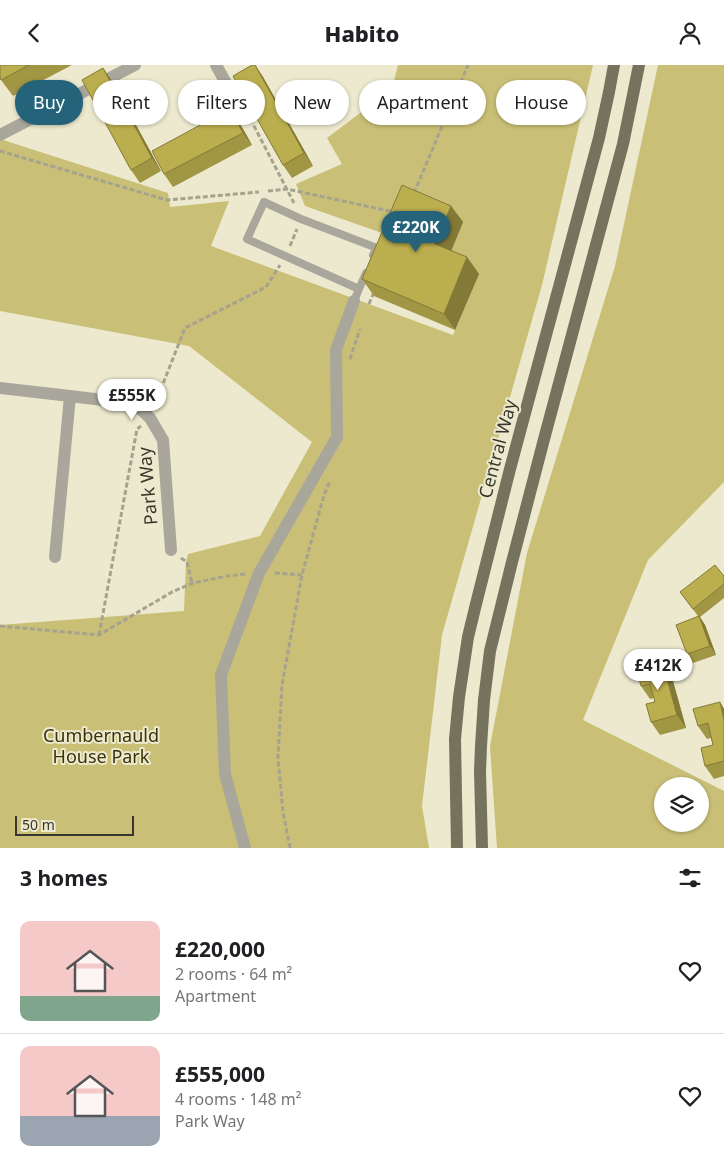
<!DOCTYPE html>
<html lang="en">
<head>
<meta charset="utf-8">
<style>
  :root { --surface:#fff; --page:#f2f2f2; --text:#202124; --muted:#757577; --line:#e0e0e0; --accent:#246379 }
  body { margin:0; font-family:"Noto Sans",sans-serif; background:var(--page); color:var(--text); height:100vh; display:flex; flex-direction:column; font-size:19px; white-space:nowrap }
  * { box-sizing:border-box; margin:0 }
  p { font-size:16px; color:var(--muted) }
  .icon { flex:none; width:28px; height:28px; fill:none; stroke:currentColor; stroke-width:2; stroke-linecap:round; stroke-linejoin:round }
  .map { position:relative; height:783px; overflow:hidden }
  .side { display:flex; flex-direction:column; background:var(--surface); flex:1 }
  .side>* { flex:none }
  .guide { position:absolute; left:15px; top:15px; width:695px; height:45px; display:flex; gap:10px }
  .controls { position:absolute; left:654px; top:712px; display:grid; gap:10px }
  .controls a { display:grid; place-items:center; width:55px; height:55px; border-radius:50%; background:var(--surface); box-shadow:0 1px 4px #0004; font-size:25px }
  .scale { position:absolute; left:15px; bottom:12px; width:119px; box-sizing:border-box; padding-left:5px; border:2px solid #39372d; border-top:0; font-size:14px; line-height:18px; white-space:nowrap; color:#39372d; -webkit-text-stroke:4px #ece9ce; paint-order:stroke }
  .price { position:absolute; translate:-50% -42px; padding:0 11px; border-radius:18px; background:#fff; color:#222; font-size:16px; line-height:32px; filter:drop-shadow(0 1px 2px #0008) }
  .price::after { content:''; position:absolute; left:50%; top:30px; width:15px; height:11px; margin-left:-8px; background:inherit; clip-path:polygon(0 0,100% 0,50% 100%) }
  .price.active { background:var(--accent); color:#fff }
  ul { padding:0; list-style:none }
  li { display:flex; align-items:center; gap:15px; height:125px; padding:0 20px }
  li+li { border-top:1px solid var(--line) }
  li span { display:grid; place-items:center; flex:none; width:140px; height:100px; border-radius:10px; color:#555 }
  li>.icon { margin-inline-start:auto }
  span .icon { width:60px; height:60px; fill:#fffc; stroke-width:1 }
  li b { font-size:21px }
  h2 { display:flex; justify-content:space-between; align-items:center; height:60px; padding:0 20px; font-size:21px }
  .chip { padding:0 18px; border-radius:22px; background:var(--surface); box-shadow:0 1px 4px #0004; font-size:18px; line-height:45px }
  .chip.active { background:var(--accent); color:#fff }
  header { display:flex; justify-content:space-between; align-items:center; height:65px; padding:0 20px; background:var(--surface); font-size:22px; font-weight:800 }
  .map>svg:first-child { display:block }
</style>
</head>
<body>
<header><svg class="icon" aria-label="back" viewBox="0 0 24 24"><path d="M15 5l-7 7 7 7"/></svg>Habito<svg class="icon" aria-label="person" viewBox="0 0 24 24"><circle cx="12" cy="8" r="4"/><path d="M4 21q1-7 8-7t8 7"/></svg></header>
<div class="map">
<svg width="724" height="783" viewBox="0 0 724 783">
  <rect width="100%" height="100%" fill="#ece9ce"/>
  <!-- green -->
  <path fill="#c9bf76" fill-rule="evenodd" d="M398,0H593L542,220L442,570L422,741L429,783H0V560L184,546L186,497L188,489L260,471L312,377L189,281L0,246V74L168,128L170,142L229,136L211,181L453,270L479,209L382,168L305,141L296,119L342,99L327,73L392,24Z
    M658,0H724V417L648,495L583,655L724,726V783H497L490,681L527,488L615,201ZM662,721H700V759H662Z"/>
  <g fill="none" stroke-linecap="round" stroke-linejoin="round">
    <!-- path -->
    <path stroke="#a5a38e" stroke-width="3" stroke-dasharray="5 2.5" stroke-linecap="butt" d="M240,34L294,138
      M0,86L167,135L259,127
      M268,126L287,124L394,147
      M414,128L468,0
      M290,181L297,164
      M369,239L374,227
      M350,294L360,264
      M155,339L185,263L266,222L280,200
      M181,493L187,497L192,518
      M275,508L302,510
      M0,561L99,570L172,527L193,518L227,511L246,509
      M99,570L137,364L141,361
      M290,783L283,747L278,693L282,620L302,510L324,430L330,416"/>
    <!-- service -->
    <path stroke="#a9a79c" stroke-width="8" d="M359,224L366,208
      M354,236L359,224L247,174L264,137L301,154L377,183L373,190"/>
    <!-- minor -->
    <path stroke="#a9a79c" stroke-width="12" d="M216,0L231,27
      M0,70L135,0
      M0,323L70,331L135,339L150,353L163,375L171,485
      M55,492L70,331
      M245,783L225,709L221,610L259,508L337,372L336,285L354,236"/>
    <!-- primary -->
    <path stroke="#75725e" stroke-width="12" d="M457,783L455,674L459,632L468,572L475,543L510,404L599,73L609,27L614,0
      M482,783L480,706L481,681L484,635L490,586L512,497L543,378L623,79L639,0"/>
  </g>
  <!-- wall -->
  <path fill="#a19643" d="M0,0H72L13,31L1,15Z
    M255,0L263,12L313,101L292,113L283,100Z
    M103,3L112,16L161,106L140,118L131,105Z
    M230,44L239,57L252,80L173,122L164,109Z
    M451,141L463,157L451,186L467,192L479,209L455,265L374,231L362,214Z
    M724,511V533L700,552L705,560L716,590L693,598L687,589L698,551L680,527Z
    M671,609L686,663L660,670L651,657L655,637L654,633L650,634L641,621Z
    M720,637L724,644V711L714,714L705,701L713,680L711,673L707,674L698,661Z"/>
  <!-- shaded-wall -->
  <path fill="#837a37" d="M255,0L263,12L313,101L304,88Z
    M103,3L112,16L161,106L152,93Z
    M230,44L239,57L252,80L243,68Z
    M451,141L463,157L447,196L435,179Z
    M467,192L479,209L455,265L444,249Z
    M699,551L705,560L716,590L710,581Z
    M662,596L671,609L686,663L677,650Z
    M720,637L724,644V655Z"/>
  <!-- building -->
  <path fill="#bbae4e" stroke="#837a37" d="M0,0H29L1,15L0,13Z
    M252,0H255L304,88L283,100L233,11Z
    M103,3L152,93L131,105L82,15Z
    M230,44L243,68L164,109L152,86Z
    M402,120L451,141L435,179L467,192L444,249L362,214Z
    M715,500L724,511V519L693,544L680,527Z
    M699,551L710,581L687,589L676,560Z
    M662,596L677,650L651,657L646,639L655,637L650,619L641,621L636,603Z
    M720,637L724,655V696L705,701L701,683L713,680L708,658L698,661L693,644Z"/>
  <g text-anchor="middle" stroke-width="4" stroke-linejoin="round" paint-order="stroke">
    <!-- street labels -->
    <g font-size="18" fill="#39372d" stroke="#ece9ce">
      <text transform="translate(498 384) rotate(-75)" y="6">Central Way</text>
      <text transform="translate(148 421) rotate(-95)" y="6">Park Way</text>
    </g>
    <!-- park labels -->
    <g font-size="18" fill="#393309" stroke="#ece9ce">
      <text x="101" y="677">Cumbernauld<tspan x="101" dy="21">House Park</tspan></text>
    </g>
  </g>
</svg>
<div class="controls">
<a><svg class="icon" aria-label="layers" viewBox="0 0 24 24"><path d="M12 4l9 5-9 5-9-5zM3 14l9 5 9-5"/></svg></a>
</div>
<div class="scale">50 m</div>
<b class="price active" style="left:416px;top:188px">£220K</b>
<b class="price" style="left:132px;top:356px">£555K</b>
<b class="price" style="left:658px;top:626px">£412K</b>
<div class="guide">
<a class="chip active">Buy</a>
<a class="chip">Rent</a>
<a class="chip">Filters</a>
<a class="chip">New</a>
<a class="chip">Apartment</a>
<a class="chip">House</a>
</div>
</div>
<section class="side">
<h2>3 homes<svg class="icon" aria-label="filters" viewBox="0 0 24 24"><path d="M4 7h16M4 17h16"/><circle cx="9" cy="7" r="2"/><circle cx="15" cy="17" r="2"/></svg></h2>
<ul>
<li><span style="background:linear-gradient(#f6c9c9 75%,#7fa58c 0)"><svg class="icon" aria-label="home" viewBox="0 0 24 24"><path d="M3 11l9-7 9 7M6 9v11h12V9"/></svg></span><div><b>£220,000</b><p>2 rooms · 64 m²</p><p>Apartment</p></div><svg class="icon" aria-label="heart" viewBox="0 0 24 24"><path d="M12 20l-8-8c-3-5 5-10 8-4 3-6 11-1 8 4z"/></svg></li>
<li><span style="background:linear-gradient(#f6c9c9 70%,#9aa5b1 0)"><svg class="icon" aria-label="home" viewBox="0 0 24 24"><path d="M3 11l9-7 9 7M6 9v11h12V9"/></svg></span><div><b>£555,000</b><p>4 rooms · 148 m²</p><p>Park Way</p></div><svg class="icon" aria-label="heart" viewBox="0 0 24 24"><path d="M12 20l-8-8c-3-5 5-10 8-4 3-6 11-1 8 4z"/></svg></li>
</ul>
</section>
</body>
</html>
